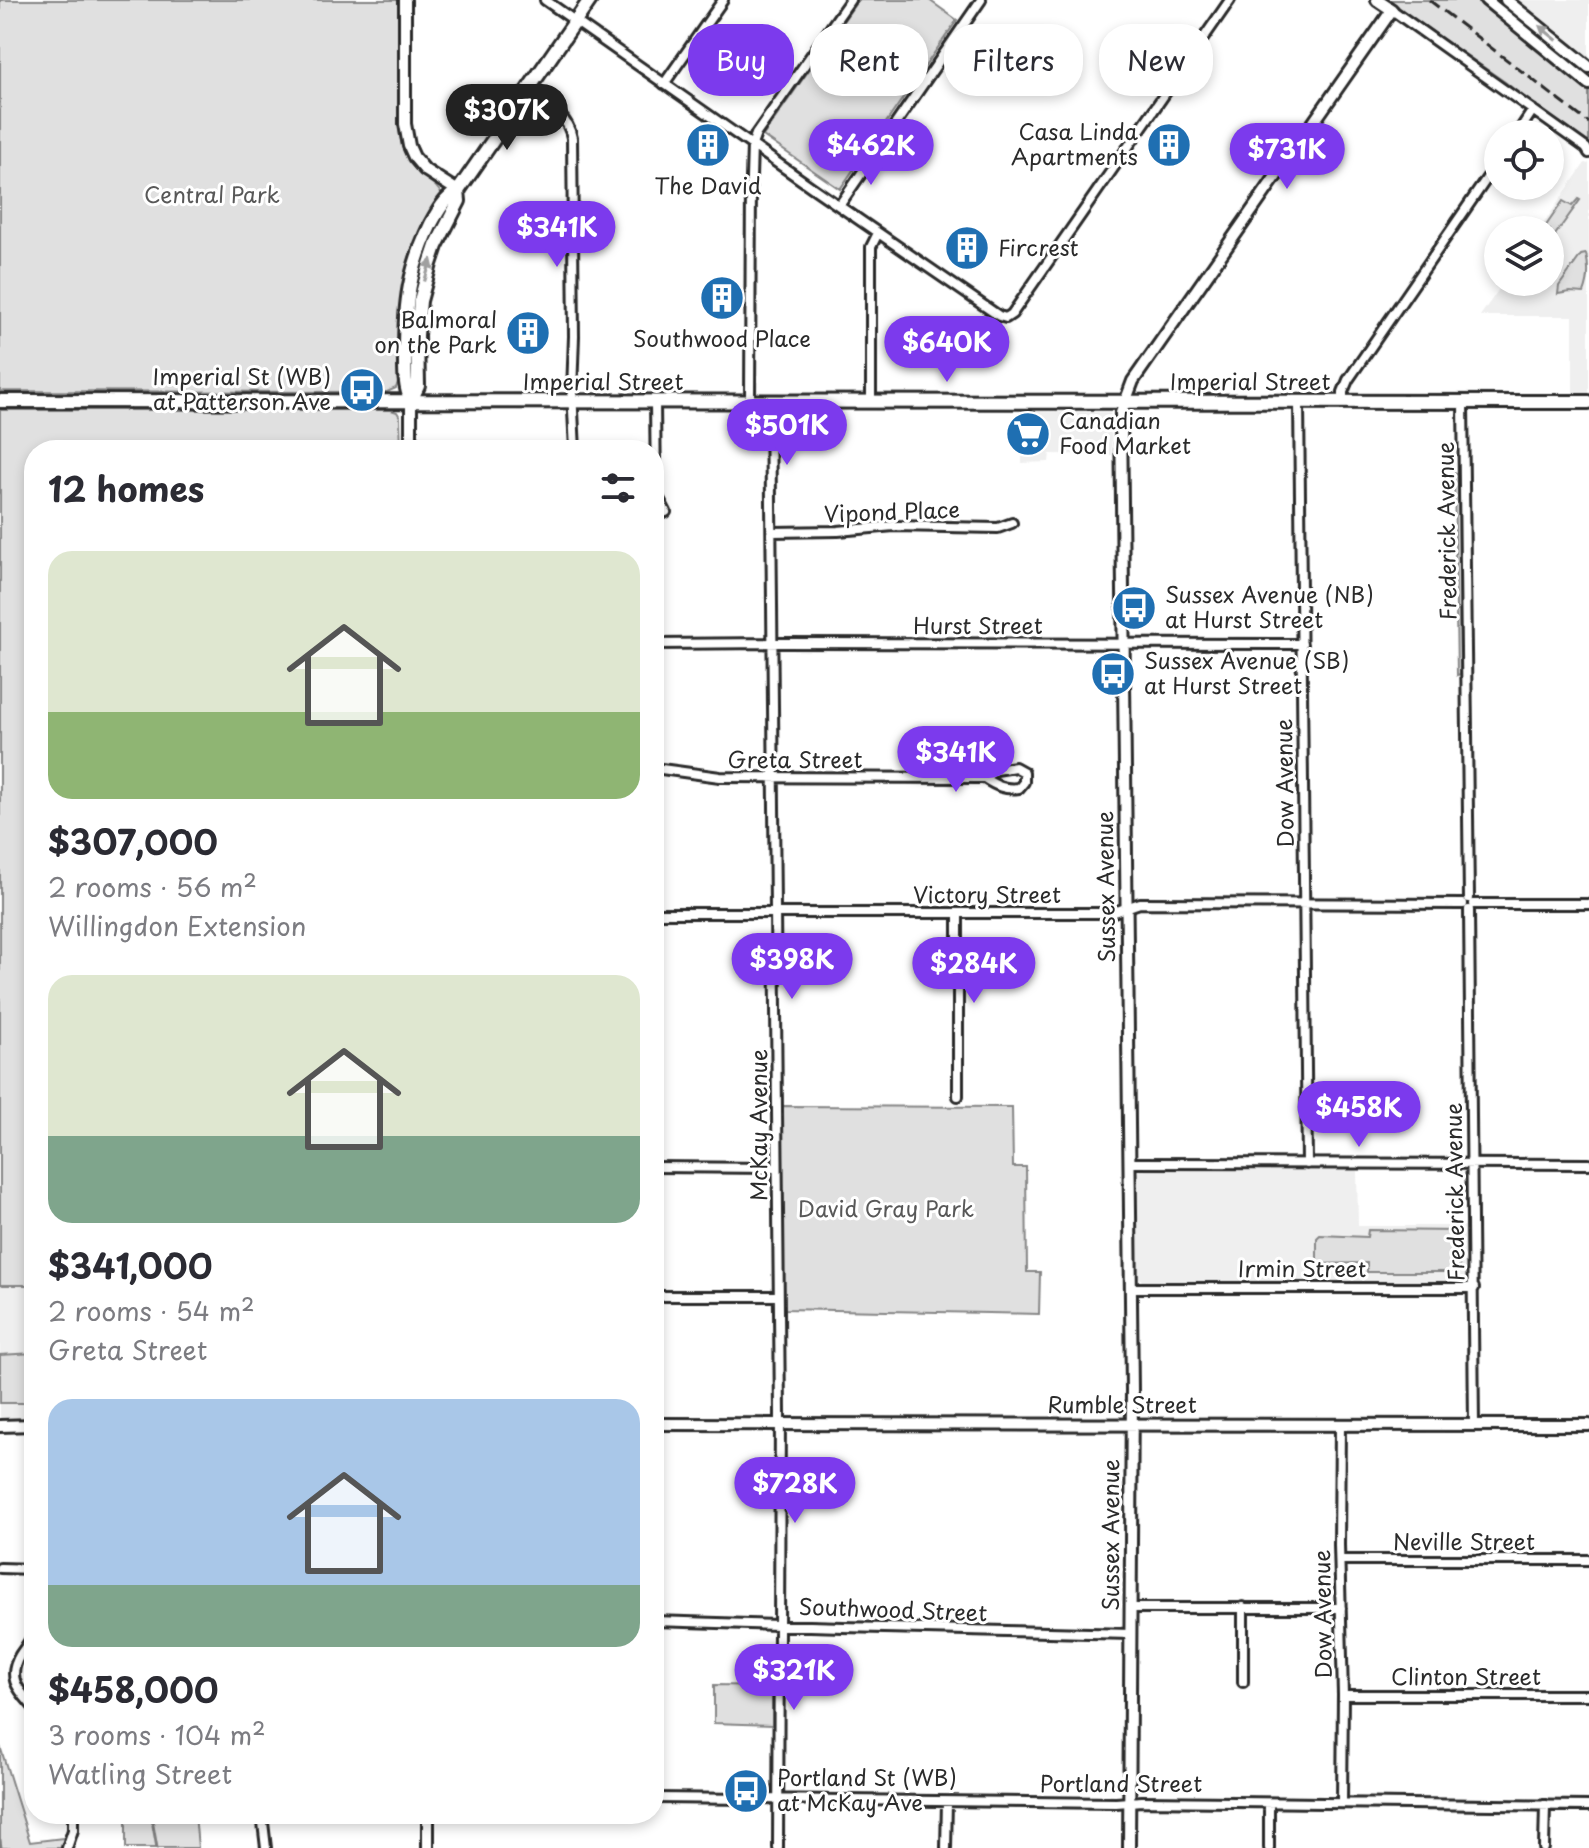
<!DOCTYPE html>
<html lang="en">
<head>
<meta charset="utf-8">
<style>
  :root { --surface:#fff; --page:#f7f7f7; --text:#2b2b33; --muted:#7c7c81; --accent:#7c3aed }
  body { margin:0; font-family:"Playpen Sans",sans-serif; background:var(--page); color:var(--text); height:100vh; display:flex; flex-direction:column; font-size:30px; white-space:nowrap }
  * { box-sizing:border-box; margin:0 }
  p { font-size:26px; color:var(--muted) }
  .icon { flex:none; width:44px; height:44px; fill:none; stroke:currentColor; stroke-width:2; stroke-linecap:round; stroke-linejoin:round }
  .map { position:relative; flex:1; overflow:hidden }
  .details { position:absolute; left:24px; top:440px; width:640px; height:1384px; display:flex; flex-direction:column; background:var(--surface); border-radius:32px; box-shadow:0 4px 12px #0003 }
  .details>* { flex:none }
  .guide { position:absolute; left:688px; top:24px; width:760px; height:72px; display:flex; gap:16px }
  .tools { position:absolute; left:1484px; top:120px; display:grid; gap:16px }
  .tools a { display:grid; place-items:center; width:80px; height:80px; border-radius:50%; background:var(--surface); box-shadow:0 4px 12px #0003; font-size:40px }
  .price { position:absolute; translate:-50% -68px; padding:0 18px; border-radius:28px; background:var(--accent); color:#fff; font-size:26px; line-height:52px; filter:drop-shadow(0 2px 4px #0008) }
  .price::after { content:''; position:absolute; left:50%; top:48px; width:24px; height:18px; margin-left:-12px; background:inherit; clip-path:polygon(0 0,100% 0,50% 100%) }
  .price.current { background:#222; color:#fff }
  ul { padding:0; list-style:none }
  li { display:grid; align-content:center; gap:16px; height:424px; padding:0 24px }
  li span { display:grid; place-items:center; height:248px; border-radius:24px; color:#555 }
  li>.icon { margin-inline-start:auto }
  span .icon { width:144px; height:144px; fill:#fffc; stroke-width:1 }
  li b { font-size:34px }
  h2 { display:flex; justify-content:space-between; align-items:center; height:96px; padding:0 24px; font-size:34px }
  .chip { padding:0 28px; border-radius:32px; background:var(--surface); box-shadow:0 4px 12px #0003; font-size:28px; line-height:72px }
  .chip.current { background:var(--accent); color:#fff }
  .map>svg:first-child { display:block }
</style>
</head>
<body>
<div class="map">
<svg width="1589" height="1848" viewBox="0 0 1589 1848">
  <rect width="100%" height="100%" fill="#fff"/>
  <filter id="ink" filterUnits="userSpaceOnUse"><feTurbulence type="fractalNoise" baseFrequency=".0125" numOctaves="2"/><feDisplacementMap in="SourceGraphic" scale="16" xChannelSelector="R" yChannelSelector="G"/><feConvolveMatrix kernelMatrix="1 2 1 2 8 2 1 2 1" color-interpolation-filters="sRGB"/></filter>
  <g filter="url(#ink)">
    <!-- built -->
    <path fill="#efefef" d="M1514,0H1589V62Z
      M1589,162V394H1573V316H1480L1504,282H1550V230H1539L1585,163L1588,164Z
      M1022,411L1109,412L1111,416L1112,455L1050,454L1049,462L1022,463Z
      M1143,1169H1357L1358,1226H1467V1276L1460,1282L1142,1281L1138,1275L1137,1174L1138,1171Z
      M0,1285H34V1418H0Z"/>
    <!-- green -->
    <path fill="#e0e0e0" stroke="#868686" stroke-width="2" d="M0,0H399V23L402,27L401,74L399,78C399,108 393,147 416,170C424,179 439,185 442,196L416,244L402,288L398,382L396,388L387,392L0,391Z
      M858,0H929L957,20L840,189L763,136Z
      M1387,0H1476L1589,91V146L1552,118L1545,116L1539,109L1505,82Z
      M1578,199L1580,200L1555,235L1556,237L1550,247V230H1543L1563,201L1572,206Z
      M1586,254C1589,267 1589,281 1584,293L1570,292L1558,294L1559,286L1581,255Z
      M0,410H391L397,412L400,417L401,450H34V1285H0Z
      M1454,472L1458,474L1460,674L1457,675Z
      M782,1106L1012,1107L1013,1167H1026L1027,1272H1040L1039,1314L784,1309Z
      M1368,1230L1460,1231L1459,1272H1367V1263L1317,1264V1238L1320,1235L1367,1237Z
      M34,1353V1403H0V1355Z
      M714,1685L772,1686V1725L714,1723Z
      M0,1746L30,1842L63,1838L67,1839L63,1848H0Z
      M126,1814H195L198,1848H126Z"/>
    <g fill="none" stroke-linecap="round" stroke-linejoin="round">
      <!-- stream -->
      <path stroke="#7e7e7e" stroke-width="3" d="M151,1814L157,1848
        M0,1840L1,1848"/>
      <!-- minor casing -->
      <g stroke="#2b2b2b" stroke-width="14">
        <path id="minor" d="M545,0L813,188L999,316L1006,318L1012,314L1230,0
          M1392,10L1586,148L1589,153
          M664,84L723,0
          M526,93C546,106 567,112 572,138L574,336L572,391L575,450
          M1517,134L1533,110
          M839,206L981,0
          M655,401L656,493L666,512
          M750,402L751,178L752,145L756,134L850,0
          M770,402L780,1413L778,1848
          M871,402V247L878,233
          M1299,402L1307,1164
          M1343,402V392L1348,380L1498,162
          M1463,402L1469,898
          M772,532L838,531L894,526L998,528L1012,523
          M654,644L781,643L1302,644
          M654,768L720,777L984,778C996,786 1005,790 1019,788L1024,782V772L1015,767L996,770L984,778
          M1474,904H1589
          M1469,910L1474,1425
          M654,913H1111L1140,903L1463,904
          M958,913V1096
          M1129,1163L1589,1164
          M654,1167L777,1168
          M1131,1288H1474
          M654,1296H778
          M1340,1425L1339,1545L1343,1695L1342,1803
          M1340,1560H1589
          M0,1568L34,1569
          M34,1569V1607
          M1130,1608H1341
          M654,1621L843,1627L1131,1634
          M34,1632C31,1641 25,1647 20,1655C6,1679 19,1690 34,1708
          M1243,1682V1607
          M1343,1695H1589
          M654,1798L1116,1803L1142,1801L1589,1806
          M262,1814L266,1848
          M67,1848L73,1830V1814
          M946,1848L947,1802
          M1269,1848V1803
          M1544,1848L1545,1805"/>
      </g>
      <!-- tertiary casing -->
      <g stroke="#2b2b2b" stroke-width="16">
        <path id="tertiary" d="M405,0V124L409,146L414,157L425,170L458,191
          M1486,0L1589,84
          M1506,0L1589,67
          M411,450V401
          M654,1424L1589,1425
          M0,1426L34,1425
          M428,1848V1814
          M1129,1848L1132,1390L1121,413L1133,381L1392,10L1377,0"/>
      </g>
      <!-- secondary casing -->
      <g stroke="#2b2b2b" stroke-width="18">
        <path id="secondary" d="M0,401L1589,402
          M411,401C404,385 405,369 405,352C405,302 409,270 431,224C438,211 445,198 458,191L590,0
          M411,401L418,386L417,335L420,301L430,264L436,246L459,201L458,191"/>
      </g>
      <!-- minor -->
      <use href="#minor" stroke="#fff" stroke-width="8"/>
      <!-- tertiary -->
      <use href="#tertiary" stroke="#fff" stroke-width="10"/>
      <!-- secondary -->
      <use href="#secondary" stroke="#fff" stroke-width="12"/>
      <!-- rail -->
      <path stroke="#2b2b2b" stroke-width="3" stroke-dasharray="12 6" stroke-linecap="butt" d="M1429,0L1589,123"/>
    </g>
    <!-- one-way arrows -->
    <defs><path id="oneway-solid" d="M-6-.8H1V-3.2L6.5 0L1 3.2V.8H-6Z" transform="scale(2)"/></defs>
    <g fill="#a0a0a0">
      <use href="#oneway-solid" transform="translate(1548 33) rotate(-141)"/>
      <use href="#oneway-solid" transform="translate(428 270) rotate(-73)"/>
    </g>
  </g>
  <!-- icons -->
  <defs>
    <g id="building-disc" transform="scale(2.3)"><circle r="9.5" fill="#1f6fb2" stroke="#fff"/><path d="M-4-6H4V6H1V3H-1V6H-4ZM-2.5-4.3h1.7v1.8h-1.7ZM.8-4.3h1.7v1.8H.8ZM-2.5-1h1.7V.8h-1.7ZM.8-1h1.7V.8H.8Z" fill="#fff"/></g>
    <g id="bus-disc" transform="scale(2.3)"><circle r="9.5" fill="#1f6fb2" stroke="#fff"/><path d="M-5-6H5V4H4V6H2V4H-2V6H-4V4H-5ZM-3.5-4V0h7V-4ZM-3.5 1.2v1.5H-2V1.2ZM2 1.2v1.5H3.5V1.2Z" fill="#fff"/></g>
    <g id="supermarket-disc" transform="scale(2.3)"><circle r="9.5" fill="#1f6fb2" stroke="#fff"/><path d="M-6-5.5h2.5l.6 2H6L4.5 2H-2.5L-4.4-4H-6ZM-1.5 3.2a1.3 1.3 0 1 0 .1 0ZM3 3.2a1.3 1.3 0 1 0 .1 0Z" fill="#fff"/></g>
  </defs>
  <g fill-rule="evenodd">
    <use href="#building-disc" x="708" y="145"/>
    <use href="#building-disc" x="1169" y="145"/>
    <use href="#building-disc" x="967" y="248"/>
    <use href="#building-disc" x="722" y="298"/>
    <use href="#building-disc" x="528" y="333"/>
    <use href="#bus-disc" x="362" y="390"/>
    <use href="#supermarket-disc" x="1028" y="434"/>
    <use href="#bus-disc" x="1134" y="608"/>
    <use href="#bus-disc" x="1113" y="674"/>
    <use href="#bus-disc" x="746" y="1791"/>
  </g>
  <g text-anchor="middle" stroke-width="6" stroke-linejoin="round" paint-order="stroke">
    <!-- poi labels -->
    <g font-size="22" fill="#2b2b2b" stroke="#fff" text-anchor="start">
      <text x="1138" y="140" text-anchor="end">Casa Linda<tspan x="1138" dy="25">Apartments</tspan></text>
      <text x="708" y="194" text-anchor="middle">The David</text>
      <text x="998" y="256">Fircrest</text>
      <text x="497" y="328" text-anchor="end">Balmoral<tspan x="497" dy="25">on the Park</tspan></text>
      <text x="722" y="347" text-anchor="middle">Southwood Place</text>
      <text x="331" y="385" text-anchor="end">Imperial St (WB)<tspan x="331" dy="25">at Patterson Ave</tspan></text>
      <text x="1059" y="429">Canadian<tspan x="1059" dy="25">Food Market</tspan></text>
      <text x="1165" y="603">Sussex Avenue (NB)<tspan x="1165" dy="25">at Hurst Street</tspan></text>
      <text x="1144" y="669">Sussex Avenue (SB)<tspan x="1144" dy="25">at Hurst Street</tspan></text>
      <text x="777" y="1786">Portland St (WB)<tspan x="777" dy="25">at McKay Ave</tspan></text>
    </g>
    <!-- park labels -->
    <g font-size="22" fill="#585858" stroke="#fff">
      <text x="212" y="203">Central Park</text>
      <text x="886" y="1217">David Gray Park</text>
    </g>
    <!-- street labels -->
    <g font-size="22" fill="#2b2b2b" stroke="#fff">
      <text x="603" y="390">Imperial Street</text>
      <text x="1250" y="390">Imperial Street</text>
      <text transform="translate(892 512) rotate(-2)" y="8">Vipond Place</text>
      <text transform="translate(1447 531) rotate(-91)" y="8">Frederick Avenue</text>
      <text x="978" y="634">Hurst Street</text>
      <text x="795" y="768">Greta Street</text>
      <text transform="translate(1285 783) rotate(-91)" y="8">Dow Avenue</text>
      <text transform="translate(1106 887) rotate(-91)" y="8">Sussex Avenue</text>
      <text x="987" y="903">Victory Street</text>
      <text transform="translate(759 1125) rotate(-90)" y="8">McKay Avenue</text>
      <text transform="translate(1455 1192) rotate(-91)" y="8">Frederick Avenue</text>
      <text x="1302" y="1277">Irmin Street</text>
      <text x="1122" y="1413">Rumble Street</text>
      <text transform="translate(1111 1535) rotate(-90)" y="8">Sussex Avenue</text>
      <text x="1464" y="1550">Neville Street</text>
      <text transform="translate(893 1610) rotate(2)" y="8">Southwood Street</text>
      <text transform="translate(1323 1614) rotate(-91)" y="8">Dow Avenue</text>
      <text x="1466" y="1685">Clinton Street</text>
      <text x="1121" y="1792">Portland Street</text>
    </g>
  </g>
</svg>
<div class="tools">
<a><svg class="icon" aria-label="locate" viewBox="0 0 24 24"><circle cx="12" cy="12" r="6"/><path d="M12 2v4M12 18v4M2 12h4M18 12h4"/></svg></a>
<a><svg class="icon" aria-label="layers" viewBox="0 0 24 24"><path d="M12 4l9 5-9 5-9-5zM3 14l9 5 9-5"/></svg></a>
</div>
<b class="price current" style="left:507px;top:152px">$307K</b>
<b class="price" style="left:871px;top:187px">$462K</b>
<b class="price" style="left:1287px;top:191px">$731K</b>
<b class="price" style="left:557px;top:269px">$341K</b>
<b class="price" style="left:947px;top:384px">$640K</b>
<b class="price" style="left:787px;top:467px">$501K</b>
<b class="price" style="left:956px;top:794px">$341K</b>
<b class="price" style="left:792px;top:1001px">$398K</b>
<b class="price" style="left:974px;top:1005px">$284K</b>
<b class="price" style="left:1359px;top:1149px">$458K</b>
<b class="price" style="left:795px;top:1525px">$728K</b>
<b class="price" style="left:794px;top:1712px">$321K</b>
<div class="guide">
<a class="chip current">Buy</a>
<a class="chip">Rent</a>
<a class="chip">Filters</a>
<a class="chip">New</a>
</div>
<section class="details">
<h2>12 homes<svg class="icon" aria-label="filters" viewBox="0 0 24 24"><path d="M4 7h16M4 17h16"/><circle cx="9" cy="7" r="2"/><circle cx="15" cy="17" r="2"/></svg></h2>
<ul>
<li><span style="background:linear-gradient(#dfe7d0 65%,#8fb573 0)"><svg class="icon" aria-label="home" viewBox="0 0 24 24"><path d="M3 11l9-7 9 7M6 9v11h12V9"/></svg></span><div><b>$307,000</b><p>2 rooms · 56 m²</p><p>Willingdon Extension</p></div></li>
<li><span style="background:linear-gradient(#dfe7d0 65%,#7fa58c 0)"><svg class="icon" aria-label="home" viewBox="0 0 24 24"><path d="M3 11l9-7 9 7M6 9v11h12V9"/></svg></span><div><b>$341,000</b><p>2 rooms · 54 m²</p><p>Greta Street</p></div></li>
<li><span style="background:linear-gradient(#a9c7e8 75%,#7fa58c 0)"><svg class="icon" aria-label="home" viewBox="0 0 24 24"><path d="M3 11l9-7 9 7M6 9v11h12V9"/></svg></span><div><b>$458,000</b><p>3 rooms · 104 m²</p><p>Watling Street</p></div></li>
</ul>
</section>
</div>
</body>
</html>
